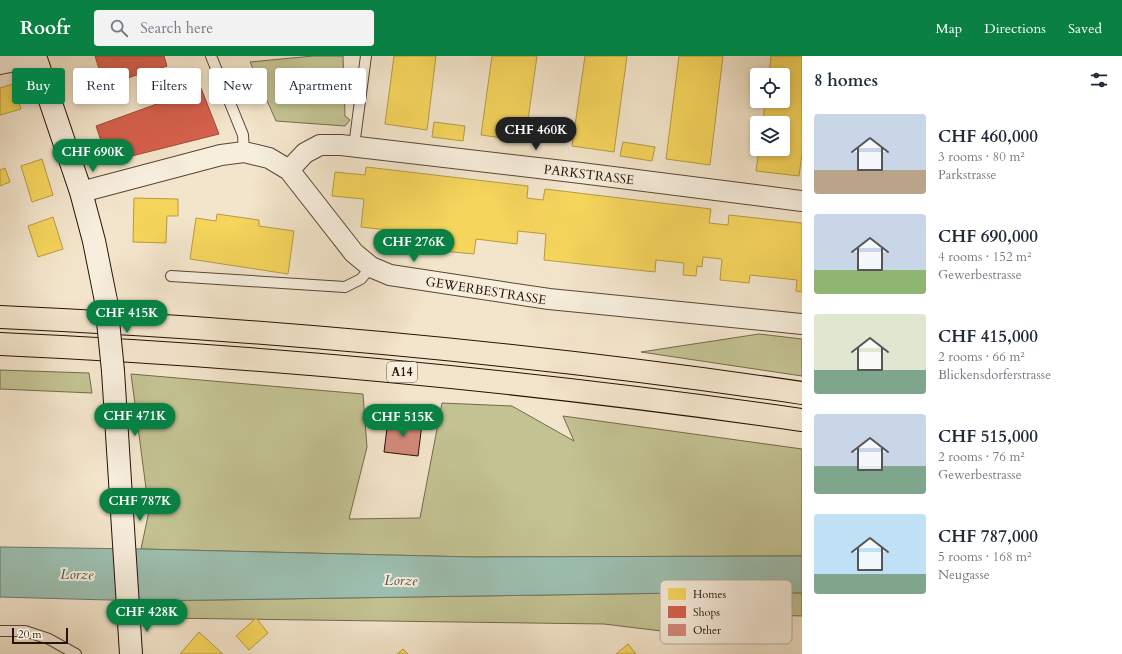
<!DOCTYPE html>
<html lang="en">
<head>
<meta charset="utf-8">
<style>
  :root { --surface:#fff; --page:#f2f2f3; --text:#1f2937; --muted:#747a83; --accent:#0b8043 }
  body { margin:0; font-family:Cardo,serif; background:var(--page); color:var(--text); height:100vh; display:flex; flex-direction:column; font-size:15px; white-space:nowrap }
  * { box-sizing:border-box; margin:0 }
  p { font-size:13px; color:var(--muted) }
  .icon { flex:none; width:22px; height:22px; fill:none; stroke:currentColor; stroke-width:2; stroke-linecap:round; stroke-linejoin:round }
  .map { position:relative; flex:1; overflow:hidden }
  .side { display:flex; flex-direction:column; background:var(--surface); width:320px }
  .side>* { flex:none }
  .hud { position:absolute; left:12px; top:12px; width:380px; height:36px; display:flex; gap:8px }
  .buttons { position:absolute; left:750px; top:12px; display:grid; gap:8px }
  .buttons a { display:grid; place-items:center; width:40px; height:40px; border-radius:4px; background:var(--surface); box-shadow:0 2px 6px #0003; font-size:20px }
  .scale { position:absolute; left:12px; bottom:10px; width:56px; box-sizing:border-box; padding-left:4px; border:2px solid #251105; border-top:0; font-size:11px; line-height:14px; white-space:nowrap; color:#251105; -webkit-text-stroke:3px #f7eedd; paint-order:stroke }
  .price { position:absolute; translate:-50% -34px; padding:0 9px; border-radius:14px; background:var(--accent); color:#fff; font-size:13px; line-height:26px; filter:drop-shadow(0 1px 2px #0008) }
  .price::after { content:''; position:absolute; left:50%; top:24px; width:12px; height:9px; margin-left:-6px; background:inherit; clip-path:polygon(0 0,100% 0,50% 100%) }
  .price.active { background:#222; color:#fff }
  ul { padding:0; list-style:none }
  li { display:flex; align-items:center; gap:12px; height:100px; padding:0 12px }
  li span { display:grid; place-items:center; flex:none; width:112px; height:80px; border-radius:4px; color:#555 }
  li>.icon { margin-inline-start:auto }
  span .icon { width:48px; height:48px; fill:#fffc; stroke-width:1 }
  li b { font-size:17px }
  h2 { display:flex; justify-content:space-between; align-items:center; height:48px; padding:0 12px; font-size:17px }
  .tag { padding:0 14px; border-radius:4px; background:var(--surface); box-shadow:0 2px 6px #0003; font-size:14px; line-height:36px }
  .tag.active { background:var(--accent); color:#fff }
  header { display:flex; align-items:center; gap:24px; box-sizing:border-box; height:56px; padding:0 20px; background:var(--accent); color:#fff }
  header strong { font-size:19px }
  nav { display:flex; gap:22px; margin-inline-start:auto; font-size:14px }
  .search { width:280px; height:36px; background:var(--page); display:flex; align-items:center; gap:10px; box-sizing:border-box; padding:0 14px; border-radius:4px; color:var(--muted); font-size:15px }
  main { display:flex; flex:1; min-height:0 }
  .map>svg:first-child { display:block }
</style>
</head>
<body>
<header>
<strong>Roofr</strong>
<div class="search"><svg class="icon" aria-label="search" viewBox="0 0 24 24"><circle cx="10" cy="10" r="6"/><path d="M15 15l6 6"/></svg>Search here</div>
<nav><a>Map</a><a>Directions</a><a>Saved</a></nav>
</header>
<main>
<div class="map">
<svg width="802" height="598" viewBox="0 0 802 598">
  <rect width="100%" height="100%" fill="#f3e5cb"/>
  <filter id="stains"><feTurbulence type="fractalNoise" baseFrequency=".005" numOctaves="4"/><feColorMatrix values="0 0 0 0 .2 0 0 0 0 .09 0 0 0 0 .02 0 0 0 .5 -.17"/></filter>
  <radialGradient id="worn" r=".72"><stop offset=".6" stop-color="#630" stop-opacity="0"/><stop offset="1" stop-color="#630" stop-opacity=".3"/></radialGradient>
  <!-- green -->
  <path fill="#c3c292" stroke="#746a4c" d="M313,0H343L345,60L350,64L345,70L276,65L250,6Z
    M759,278L802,283V320L641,296Z
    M0,314L89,317L92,337L0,333Z
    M131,318L363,338L367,391L349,463L420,462L442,347L512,350L574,385L563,360L802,393V500L472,501L141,493L149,455Z
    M747,536L802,537V560L705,557L702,580L604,568L162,562L145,545Z"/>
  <!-- water -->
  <path fill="#9dc0b1" stroke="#6d7a6c" d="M0,491L141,493L472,501L802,500V537L747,536L145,545L0,541Z"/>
  <!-- homes -->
  <path fill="#f6d55c" stroke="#b79a42" d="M394,0H436L427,74L385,68Z
    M492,0H537L525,85L481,79Z
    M585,0H627L614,96L572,90Z
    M679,0H723L710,109L666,103Z
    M771,0H802V97L799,120L756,115L759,93H783V67H763L765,45H783V19H769Z
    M13,28L21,53L0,59V32Z
    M434,66L465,70L463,85L432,81Z
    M623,86L655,91L652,105L620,100Z
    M42,103L53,139L32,146L21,110Z
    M366,111L528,130L527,142L543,144L545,133L711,153L709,167L728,169L729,159L802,167V236L796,235L797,224L750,219L749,227L720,224L722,203L703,201L702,211L697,210L696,220L683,219L684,207L656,204L655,216L544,204L546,178L518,175L517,188L476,183L474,198L421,193L423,178L361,171L364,143L332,140L335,116L365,119Z
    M5,112L10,126L0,130V114Z
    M134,142L178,143V160H167L166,187L133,186Z
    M217,158L259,164V170L294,175L288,218L190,203L196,162L216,165Z
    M53,161L63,193L38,201L28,170Z
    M256,562L268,577L249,594L236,580Z
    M199,576L223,598H180Z
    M628,588L636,598H616Z
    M403,593L408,598H397Z"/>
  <!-- shops -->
  <path fill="#d6604d" stroke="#a14837" d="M95,0H164L167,10L151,16V14L122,24L123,26L105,32Z
    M201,32L219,78L108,106L96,70Z"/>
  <!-- building -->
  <path fill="#d58b7b" stroke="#251105" d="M388,364L422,368L418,400L384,396Z"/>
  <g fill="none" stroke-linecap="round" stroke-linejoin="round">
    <!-- lane casing -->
    <g stroke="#584636" stroke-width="12">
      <path id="lane" d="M211,0L243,79L244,96
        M354,90L366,0
        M171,220L345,231L361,223L371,211
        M0,575H25L49,583L76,598"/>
    </g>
    <!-- street casing -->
    <g stroke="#584636" stroke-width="22">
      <path id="street" d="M0,8L35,1
        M289,114L305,97L320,89H341L581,117L802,145
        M81,136L221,99L244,96L269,102L289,114L354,197L371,211L390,219L549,243L802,268"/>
    </g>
    <!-- secondary casing -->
    <g stroke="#251105" stroke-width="24">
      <path id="secondary" d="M35,0L81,136L94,185L106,245
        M113,315L131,598"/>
    </g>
    <!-- highway casing -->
    <g stroke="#251105" stroke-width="24">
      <path id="highway" d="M0,261C268,273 536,298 802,337
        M0,288C268,300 536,326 802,364"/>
    </g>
    <!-- lane -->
    <use href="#lane" stroke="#f7eedd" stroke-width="10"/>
    <!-- street -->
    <use href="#street" stroke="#f7eedd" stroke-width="20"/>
    <!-- secondary -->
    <use href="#secondary" stroke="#f7eedd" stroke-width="22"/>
    <!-- highway -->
    <use href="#highway" stroke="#f3e5cb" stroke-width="22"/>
    <!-- secondary-bridge casing -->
    <g stroke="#251105" stroke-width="24" stroke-linecap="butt">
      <path id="secondary-bridge" d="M106,245L113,315"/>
    </g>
    <!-- secondary-bridge -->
    <use href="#secondary-bridge" stroke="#f7eedd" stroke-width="22"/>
  </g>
  <g text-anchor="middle" stroke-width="4" stroke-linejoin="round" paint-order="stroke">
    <!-- shield labels -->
    <rect fill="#f7eedd" stroke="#645346" stroke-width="1" x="387" y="306" width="30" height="20" rx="3"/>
    <g font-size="12" font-weight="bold" fill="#251105">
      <text x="402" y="320">A14</text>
    </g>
    <!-- street labels -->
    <g font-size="13" fill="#251105" stroke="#f7eedd">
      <text transform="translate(589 118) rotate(7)" y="5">PARKSTRASSE</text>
      <text transform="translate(486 234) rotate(9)" y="5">GEWERBESTRASSE</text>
    </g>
    <!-- water labels -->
    <g font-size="14" font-style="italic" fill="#4f4e41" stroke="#f7eedd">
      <text transform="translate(77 518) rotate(1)" y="5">Lorze</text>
      <text transform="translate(401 524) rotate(1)" y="5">Lorze</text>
    </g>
  </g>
  <!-- legend -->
  <rect x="660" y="524" width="132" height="64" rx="6" fill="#f7eedd" stroke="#b8ac9c" stroke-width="1"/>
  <rect x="668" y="532" width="18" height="12" fill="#f6d55c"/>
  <rect x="668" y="550" width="18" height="12" fill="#d6604d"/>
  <rect x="668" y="568" width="18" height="12" fill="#d58b7b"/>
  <g font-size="11" fill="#251105">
    <text x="693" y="542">Homes</text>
    <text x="693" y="560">Shops</text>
    <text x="693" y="578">Other</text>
  </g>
  <rect width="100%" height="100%" filter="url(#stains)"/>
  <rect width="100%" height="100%" fill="url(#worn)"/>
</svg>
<div class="buttons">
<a><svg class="icon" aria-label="locate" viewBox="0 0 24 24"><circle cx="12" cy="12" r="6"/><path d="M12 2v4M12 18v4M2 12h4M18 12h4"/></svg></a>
<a><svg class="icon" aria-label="layers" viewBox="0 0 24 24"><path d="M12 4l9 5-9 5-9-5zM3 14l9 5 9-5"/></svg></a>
</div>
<div class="scale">20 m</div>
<b class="price active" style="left:536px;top:95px">CHF 460K</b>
<b class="price" style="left:93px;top:117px">CHF 690K</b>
<b class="price" style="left:414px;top:207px">CHF 276K</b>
<b class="price" style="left:127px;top:278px">CHF 415K</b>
<b class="price" style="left:135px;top:381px">CHF 471K</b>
<b class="price" style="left:403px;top:382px">CHF 515K</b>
<b class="price" style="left:140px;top:466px">CHF 787K</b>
<b class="price" style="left:147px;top:577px">CHF 428K</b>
<div class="hud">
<a class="tag active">Buy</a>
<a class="tag">Rent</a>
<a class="tag">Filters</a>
<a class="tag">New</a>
<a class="tag">Apartment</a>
</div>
</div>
<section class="side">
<h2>8 homes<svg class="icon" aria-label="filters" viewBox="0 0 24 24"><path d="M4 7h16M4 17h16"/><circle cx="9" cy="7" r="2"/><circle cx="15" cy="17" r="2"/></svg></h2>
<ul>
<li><span style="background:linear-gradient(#c9d6e8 70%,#b9a48a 0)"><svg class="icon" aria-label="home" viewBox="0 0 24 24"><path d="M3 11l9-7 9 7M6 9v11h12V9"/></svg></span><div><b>CHF 460,000</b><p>3 rooms · 80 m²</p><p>Parkstrasse</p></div></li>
<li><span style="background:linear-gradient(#c9d6e8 70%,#8fb573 0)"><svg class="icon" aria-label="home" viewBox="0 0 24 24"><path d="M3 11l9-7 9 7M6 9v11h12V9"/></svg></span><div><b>CHF 690,000</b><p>4 rooms · 152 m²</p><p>Gewerbestrasse</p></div></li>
<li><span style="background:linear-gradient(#dfe7d0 70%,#7fa58c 0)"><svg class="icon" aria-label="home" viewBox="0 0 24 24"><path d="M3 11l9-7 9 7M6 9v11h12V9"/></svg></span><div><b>CHF 415,000</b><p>2 rooms · 66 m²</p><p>Blickensdorferstrasse</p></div></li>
<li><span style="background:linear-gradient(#c9d6e8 65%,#7fa58c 0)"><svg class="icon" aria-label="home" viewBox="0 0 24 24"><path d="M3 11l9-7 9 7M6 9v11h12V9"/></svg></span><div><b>CHF 515,000</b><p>2 rooms · 76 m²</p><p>Gewerbestrasse</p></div></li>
<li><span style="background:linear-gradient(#bfe0f5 75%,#7fa58c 0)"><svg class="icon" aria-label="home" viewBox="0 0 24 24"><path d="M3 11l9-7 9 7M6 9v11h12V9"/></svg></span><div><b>CHF 787,000</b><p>5 rooms · 168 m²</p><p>Neugasse</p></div></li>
</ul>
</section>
</main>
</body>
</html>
